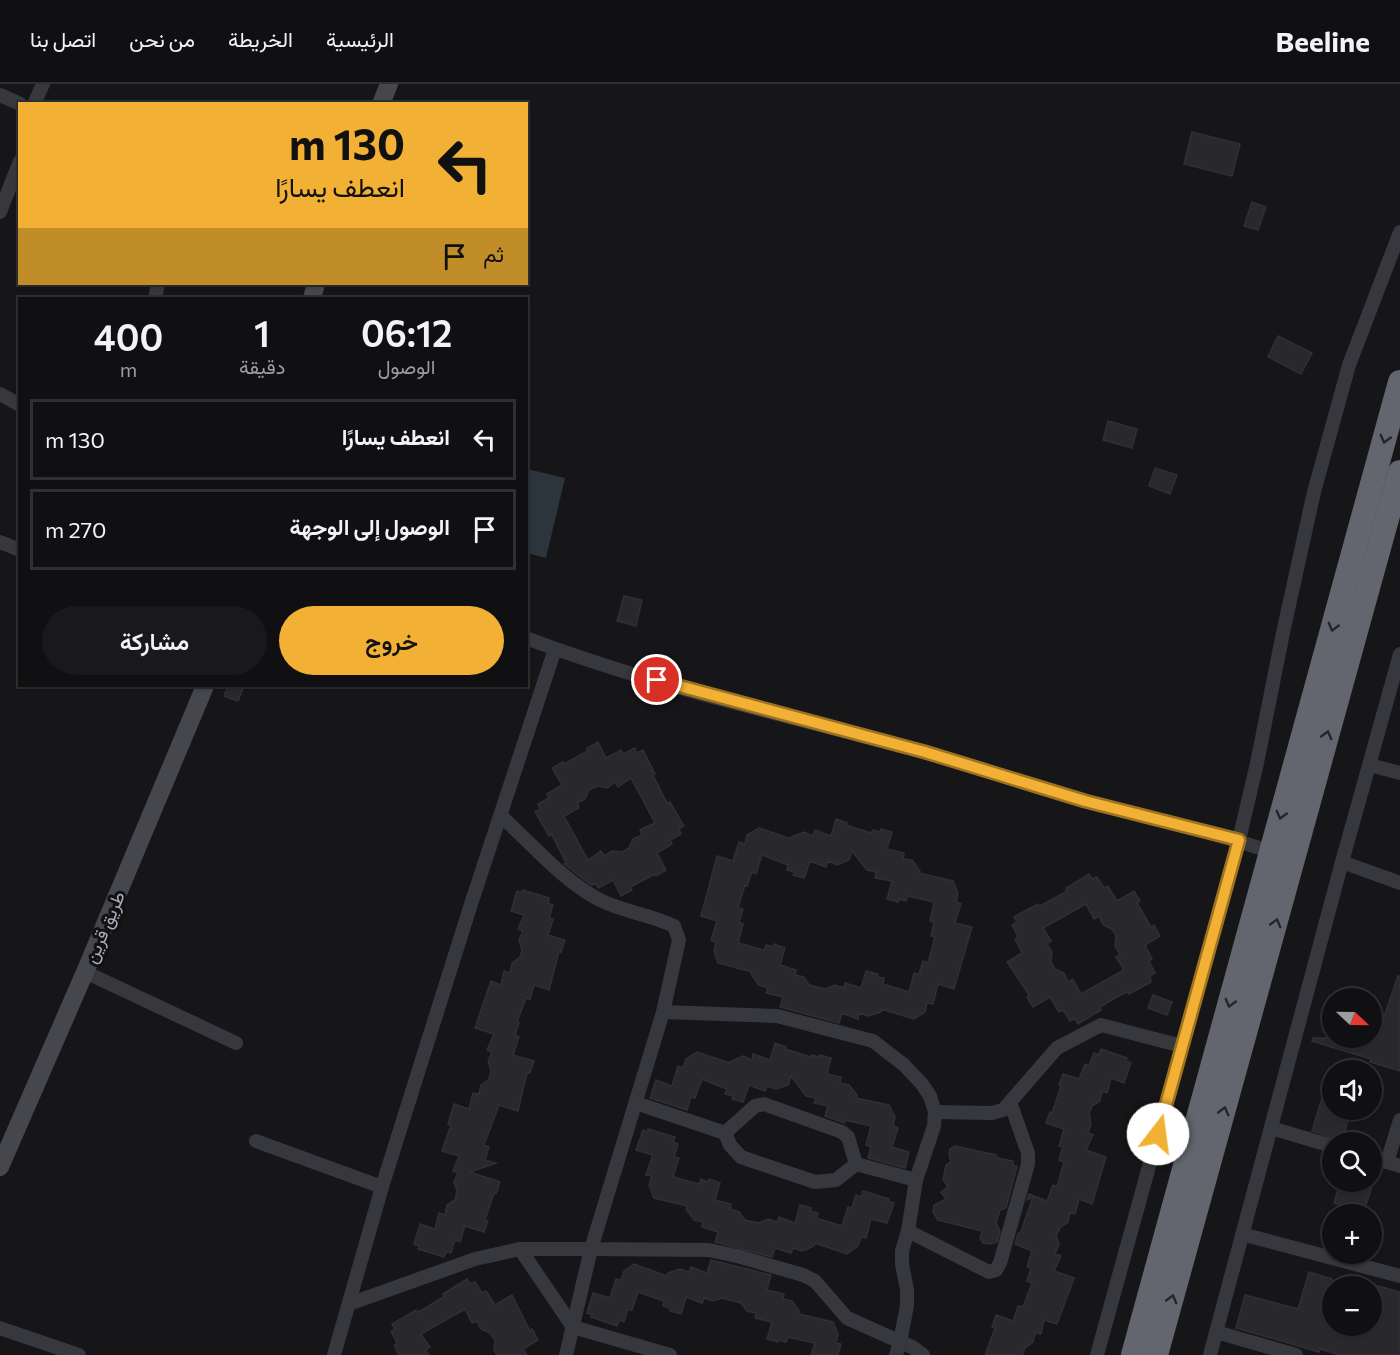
<!DOCTYPE html>
<html lang="ar">
<meta charset="utf-8">
<style>
:root{--surface:#101012;--page:#19191b;--text:#f1f3f6;--muted:#9c9d9f;--line:#303032;--accent:#f2b134}
body{margin:0;font-family:Commissioner,Vazirmatn,sans-serif;background:var(--page);color:var(--text);direction:rtl;height:100vh;display:flex;flex-direction:column;font-size:22px;white-space:nowrap}
*{box-sizing:border-box;margin:0}
p{font-size:20px;color:var(--muted)}
.icon{flex:none;width:33px;height:33px;fill:none;stroke:currentColor;stroke-width:2;stroke-linecap:round;stroke-linejoin:round}
.map{position:relative;flex:1;overflow:hidden;direction:ltr}
.side{position:absolute;left:18px;top:213px;width:510px;height:390px;display:flex;flex-direction:column;background:var(--surface);border-radius:0px;box-shadow:0 2px 4px #0004,0 0 0 2px var(--line);direction:rtl}
.side>*{flex:none}
.hud{position:absolute;left:18px;top:18px;width:510px;height:183px;border-radius:0px;box-shadow:0 2px 4px #0004,0 0 0 2px var(--line);direction:rtl;background:#f2b134;color:#111;overflow:hidden}
.needle{width:39px;rotate:112deg}
.controls{position:absolute;left:1322px;top:904px;display:grid;gap:12px}
.controls a{display:grid;place-items:center;width:60px;height:60px;border-radius:50%;background:var(--surface);box-shadow:0 2px 4px #0004,0 0 0 2px var(--line);font-size:30px}
.pin{position:absolute;display:grid;place-items:center;width:51px;height:51px;color:#fff;margin:-26px;border:3px solid #fff;border-radius:50%;box-shadow:0 2px 6px #0007}
.me{position:absolute;width:66px;margin:-33px;rotate:15deg;stroke-linejoin:round;filter:drop-shadow(0 0 4px #0008)}
.turn{display:flex;align-items:center;gap:21px;height:126px;padding:0 24px;font-size:27px}
.turn .icon{width:78px;height:78px;stroke-width:2.5}
.turn b{display:block;font-size:42px;line-height:51px}
.then{display:flex;align-items:center;height:57px;padding:0 24px;background:#0003;gap:12px;font-size:22px}
.eta{display:flex;justify-content:space-evenly;align-items:center;height:102px;text-align:center}
.eta b{font-size:36px;font-weight:600;line-height:42px}
.button{display:flex;gap:12px;margin-top:auto;padding:12px 24px}
.button a{flex:1;height:69px;border-radius:36px;background:var(--accent);color:#111;font-size:24px;font-weight:600;line-height:69px;text-align:center}
.button a+a{background:var(--page);color:var(--text)}
ul{padding:0;list-style:none}
li{display:flex;align-items:center;gap:18px;height:81px;margin:0 12px 9px;padding:0 12px;border:3px solid var(--line);border-radius:0px}
li div{flex:1}
li b{display:block;font-size:22px}
li em{font-style:normal}
header{display:flex;align-items:center;gap:36px;box-sizing:border-box;height:84px;padding:0 30px;background:var(--surface);border-bottom:2px solid var(--line)}
header strong{font-size:28px}
nav{display:flex;gap:33px;margin-inline-start:auto;font-size:21px}
.map>svg:first-child{display:block}
</style>
<header>
<strong>Beeline</strong>
<nav><a>الرئيسية</a><a>الخريطة</a><a>من نحن</a><a>اتصل بنا</a></nav>
</header>
<div class="map">
<svg width="1400" height="1271" viewBox="0 0 1400 1271">
<rect width="100%" height="100%" fill="#161618"/>
<!-- water -->
<polygon fill="#2c353c" points="527,385 565,394 546,474 527,469"/>
<!-- building -->
<g fill="#29292c" stroke="#303034" stroke-width="1.5" fill-rule="evenodd">
<polygon points="1192,48 1240,60 1232,92 1184,80"/>
<polygon points="1252,118 1266,123 1258,146 1244,142"/>
<polygon points="1278,252 1312,269 1301,290 1268,273"/>
<polygon points="1108,337 1137,345 1132,364 1103,356"/>
<polygon points="1155,384 1177,391 1170,410 1149,402"/>
<polygon points="624,512 642,516 636,542 617,537"/>
<polygon points="228,602 244,602 238,617 224,612"/>
<path d="M 598,658 L 606,674 L 621,666 L 623,670 L 635,664 L 637,669 L 643,666 L 655,690 L 653,691 L 665,715 L 668,720 L 670,718 L 684,742 L 679,745 L 681,750 L 670,756 L 672,760 L 657,769 L 666,786 L 656,792 L 655,790 L 630,803 L 632,806 L 621,812 L 613,796 L 598,804 L 596,800 L 591,801 L 564,780 L 566,779 L 554,755 L 551,750 L 549,752 L 535,728 L 540,725 L 538,720 L 549,714 L 547,710 L 562,701 L 552,684 L 563,678 L 564,680 L 588,667 L 587,664 ZM 631,694 L 655,739 L 640,746 L 642,751 L 633,755 L 629,764 L 622,768 L 612,767 L 604,772 L 601,767 L 588,776 L 564,732 L 579,724 L 577,719 L 585,715 L 589,706 L 598,702 L 607,704 L 615,698 L 618,703 Z"/>
<path d="M 836,735 L 847,739 L 846,741 L 871,749 L 873,746 L 880,748 L 881,745 L 892,748 L 887,765 L 904,769 L 903,775 L 912,776 L 920,787 L 919,789 L 953,797 L 958,809 L 956,818 L 961,820 L 955,839 L 972,843 L 954,905 L 938,900 L 933,920 L 927,919 L 925,928 L 914,935 L 881,925 L 881,928 L 868,932 L 859,929 L 858,935 L 842,929 L 839,939 L 780,923 L 783,913 L 766,909 L 768,904 L 759,901 L 751,890 L 752,888 L 718,879 L 714,867 L 716,858 L 711,856 L 717,837 L 701,832 L 717,772 L 733,777 L 739,758 L 745,760 L 747,751 L 759,744 L 791,755 L 791,753 L 804,748 L 813,752 L 815,746 L 831,752 ZM 852,767 L 867,786 L 876,788 L 875,794 L 892,797 L 887,815 L 898,818 L 899,815 L 906,817 L 908,812 L 934,818 L 930,837 L 934,838 L 931,852 L 935,853 L 928,879 L 923,877 L 919,890 L 914,889 L 909,908 L 883,900 L 884,894 L 877,893 L 878,890 L 866,887 L 861,904 L 845,899 L 844,904 L 835,901 L 825,905 L 809,901 L 804,893 L 795,891 L 796,886 L 780,881 L 785,864 L 774,860 L 773,863 L 766,861 L 764,866 L 738,859 L 743,840 L 739,838 L 743,825 L 738,824 L 745,801 L 747,802 L 752,788 L 756,790 L 762,771 L 788,781 L 787,786 L 794,788 L 793,791 L 804,794 L 810,777 L 826,783 L 828,777 L 837,781 L 849,776 Z"/>
<path d="M 1089,790 L 1092,795 L 1097,793 L 1104,804 L 1108,802 L 1117,817 L 1134,807 L 1140,817 L 1137,819 L 1151,843 L 1154,841 L 1160,852 L 1145,861 L 1152,875 L 1149,877 L 1155,889 L 1150,892 L 1151,898 L 1129,910 L 1128,908 L 1122,910 L 1100,923 L 1101,926 L 1078,940 L 1075,935 L 1070,937 L 1063,926 L 1059,928 L 1050,913 L 1033,923 L 1027,913 L 1029,911 L 1007,878 L 1022,869 L 1015,855 L 1018,853 L 1012,841 L 1017,838 L 1014,833 L 1038,820 L 1039,822 L 1044,820 L 1067,807 L 1066,804 ZM 1086,820 L 1094,835 L 1099,832 L 1103,841 L 1112,845 L 1116,852 L 1115,862 L 1120,870 L 1116,873 L 1124,886 L 1081,910 L 1073,895 L 1068,898 L 1064,889 L 1055,885 L 1051,878 L 1052,868 L 1047,860 L 1051,857 L 1043,844 Z"/>
<polygon points="523,806 549,814 548,819 553,821 549,834 553,835 548,851 565,856 561,868 559,867 549,906 534,901 530,915 526,914 517,938 519,939 515,951 519,953 513,971 534,977 530,989 527,989 518,1027 499,1021 484,1061 489,1063 485,1076 496,1079 470,1088 500,1098 496,1110 494,1109 485,1136 488,1137 484,1148 465,1142 460,1158 455,1156 451,1169 446,1168 444,1173 418,1165 419,1162 414,1160 420,1140 435,1145 439,1129 445,1131 447,1121 455,1116 457,1107 454,1098 458,1089 453,1087 459,1072 442,1067 451,1041 448,1040 454,1020 469,1025 473,1009 479,1010 481,1001 489,995 491,987 488,977 492,968 487,966 494,950 475,944 491,897 501,901 504,887 510,889 512,879 520,873 522,866 519,856 523,847 518,845 524,831 511,827 517,807 523,808"/>
<polygon points="1398,892 1400,892 1400,987 1370,978 1371,975 1312,957 1313,954 1371,954 1371,942 1380,945"/>
<polygon points="1153,911 1172,918 1167,931 1148,924"/>
<polygon points="775,959 786,963 785,965 811,973 812,971 819,973 820,971 831,974 827,990 841,993 840,999 849,1001 857,1011 856,1014 889,1021 895,1033 893,1042 898,1044 892,1063 909,1068 905,1084 868,1074 871,1063 866,1061 871,1042 845,1036 844,1039 825,1032 828,1022 814,1019 816,1014 806,1012 791,992 788,1001 776,1005 767,1002 765,1007 749,1001 743,1018 732,1015 733,1012 725,1010 727,1005 702,995 695,1014 691,1013 687,1026 650,1014 656,996 672,1002 678,982 683,984 686,975 697,968 730,979 731,977 743,972 752,976 753,970 770,976"/>
<polygon points="1101,965 1127,974 1126,977 1131,979 1124,999 1111,994 1107,1009 1102,1007 1100,1017 1092,1022 1089,1030 1091,1040 1088,1049 1093,1051 1086,1066 1106,1073 1092,1120 1079,1115 1075,1130 1070,1129 1068,1138 1060,1144 1056,1152 1059,1161 1055,1170 1061,1172 1054,1187 1074,1194 1057,1240 1044,1236 1041,1250 1035,1249 1033,1258 1025,1264 1022,1271 985,1271 995,1244 992,1243 996,1231 1013,1237 1018,1222 1023,1223 1032,1199 1027,1197 1031,1184 1027,1183 1032,1167 1015,1160 1018,1149 1020,1150 1033,1113 1027,1116 1029,1110 1047,1117 1053,1101 1057,1103 1064,1078 1059,1076 1063,1063 1059,1062 1064,1045 1046,1039 1050,1028 1052,1029 1061,1002 1059,1001 1063,990 1079,995 1085,980 1089,982 1094,969 1099,971"/>
<polygon points="1329,991 1332,991 1332,1026 1351,1026 1342,1057 1312,1047"/>
<polygon points="648,1045 675,1053 673,1058 678,1060 674,1073 679,1074 673,1093 699,1100 701,1095 708,1098 709,1095 720,1099 715,1116 731,1120 730,1125 739,1128 745,1136 759,1139 768,1135 777,1138 779,1133 795,1139 800,1121 811,1124 810,1127 818,1129 816,1134 842,1142 848,1123 852,1124 856,1111 861,1113 863,1107 889,1115 888,1117 894,1119 887,1139 871,1135 866,1154 861,1153 858,1162 847,1170 815,1159 814,1162 802,1167 793,1164 791,1169 775,1164 772,1173 715,1158 718,1148 702,1143 703,1138 694,1136 686,1125 687,1122 654,1114 649,1101 652,1092 646,1091 653,1071 636,1066 643,1046 648,1048"/>
<polygon points="955,1062 996,1071 997,1074 1013,1077 1013,1081 1017,1083 1006,1124 1000,1126 996,1139 1000,1147 997,1158 991,1160 983,1159 980,1154 982,1147 938,1136 933,1128 934,1121 946,1115 941,1108 948,1103 943,1095 946,1081 951,1078 949,1071 950,1065"/>
<polygon points="1340,1098 1373,1098 1364,1128 1334,1119"/>
<polygon points="711,1176 771,1191 767,1206 784,1210 783,1215 792,1217 800,1228 799,1230 833,1238 838,1250 836,1259 841,1260 838,1271 811,1271 815,1259 788,1253 786,1258 779,1256 778,1258 767,1255 772,1238 755,1234 756,1229 747,1227 741,1219 722,1214 713,1217 704,1214 702,1219 686,1213 681,1230 670,1227 670,1224 663,1222 664,1217 638,1208 632,1226 628,1225 624,1238 619,1236 617,1242 591,1233 592,1231 587,1229 593,1209 610,1214 616,1195 621,1196 624,1187 634,1180 667,1192 668,1189 680,1185 689,1188 691,1183 707,1189"/>
<polygon points="1309,1188 1332,1195 1332,1225 1328,1242 1357,1242 1371,1246 1371,1200 1400,1208 1400,1271 1340,1271 1320,1265 1319,1268 1236,1244 1245,1211 1298,1225"/>
<polygon points="467,1195 470,1200 475,1198 482,1209 486,1207 495,1221 512,1211 530,1247 532,1245 538,1256 523,1265 527,1271 497,1271 494,1266 495,1256 490,1249 481,1245 477,1237 472,1239 465,1225 421,1250 430,1263 425,1266 429,1271 399,1271 394,1262 397,1259 391,1247 395,1245 392,1240 416,1226 417,1228 422,1226 445,1212 443,1210"/>
</g>
<g fill="none" stroke-linecap="round" stroke-linejoin="round">
<!-- street -->
<g stroke="#37383d" stroke-width="14">
<polyline points="0,11 20,20"/>
<polyline points="34,20 43,0"/>
<polyline points="0,128 20,77"/>
<polyline points="155,214 158,200"/>
<polyline points="0,310 20,321"/>
<polyline points="0,458 20,466"/>
<path d="M 526,554 C 655,603 791,632 923,668 C 978,682 1032,703 1088,718 C 1149,734 1211,747 1271,768"/>
<polyline points="1370,681 1400,689"/>
<path d="M 501,732 C 531,759 564,798 600,816 C 623,828 650,830 674,842 L 679,856 L 663,928 L 591,1165 L 709,1166 L 737,1172 L 803,1191 L 815,1197 L 847,1234 L 912,1263 L 923,1271"/>
<polyline points="1342,778 1400,799"/>
<polyline points="85,888 236,959"/>
<polyline points="663,928 777,932 873,957 904,981 922,1000 930,1012 935,1028 934,1042 916,1096 908,1147 902,1167 902,1180 907,1206 907,1222 900,1258 896,1271"/>
<polyline points="636,1019 725,1049 730,1061 741,1073 815,1098 836,1096 856,1080 916,1096"/>
<polyline points="935,1028 992,1029 1003,1026 1057,964 1101,941 1182,962"/>
<polyline points="1271,1044 1332,1062"/>
<polyline points="725,1049 755,1022 764,1020 842,1048 848,1053 856,1080"/>
<polyline points="256,1057 382,1103"/>
<polyline points="1371,1073 1400,1082"/>
<polyline points="1387,1078 1400,1036"/>
<polyline points="908,1147 989,1188 996,1186 1000,1179 1028,1080 1028,1069 1010,1018"/>
<polyline points="1242,1150 1400,1192"/>
<polyline points="520,1165 573,1243 670,1271"/>
<polyline points="349,1220 475,1175 520,1165 591,1165 566,1271"/>
<polyline points="0,1244 79,1271"/>
<polyline points="1216,1248 1296,1271"/>
<polyline points="334,1271 382,1103 471,820 555,565"/>
<polyline points="1097,1271 1239,756 1257,679 1284,544 1314,408 1349,281 1400,148"/>
<polyline points="1210,1271 1342,778 1400,570"/>
</g>
<!-- secondary -->
<g stroke="#45474d" stroke-width="18">
<polyline points="381,20 389,0"/>
<polyline points="312,214 316,200"/>
<polyline points="0,1083 85,888 205,602"/>
</g>
<!-- highway -->
<g stroke="#63666e" stroke-width="24">
<polyline points="1133,1271 1400,298"/>
<polyline points="1156,1271 1400,388"/>
</g>
</g>
<!-- one-way arrows -->
<defs><path id="oneway-chevron" d="M-2-3.5L2.5 0L-2 3.5" fill="none" stroke-width="1.6" stroke-linecap="round" stroke-linejoin="round" transform="scale(1.5)"/></defs>
<g stroke="#26262a">
<use href="#oneway-chevron" transform="translate(1385 355) rotate(105)"/>
<use href="#oneway-chevron" transform="translate(1333 543) rotate(105)"/>
<use href="#oneway-chevron" transform="translate(1327 651) rotate(-75)"/>
<use href="#oneway-chevron" transform="translate(1281 731) rotate(105)"/>
<use href="#oneway-chevron" transform="translate(1276 839) rotate(-75)"/>
<use href="#oneway-chevron" transform="translate(1230 919) rotate(105)"/>
<use href="#oneway-chevron" transform="translate(1224 1027) rotate(-75)"/>
<use href="#oneway-chevron" transform="translate(1172 1215) rotate(-75)"/>
</g>
<g fill="none" stroke-linecap="round" stroke-linejoin="round">
<defs>
<polyline id="route" points="657,596 925,668 1085,717 1239,756 1158,1050"/>
</defs>
<!-- route casing -->
<use href="#route" stroke="#9d7322" stroke-width="15"/>
<!-- route -->
<use href="#route" stroke="#f2b134" stroke-width="10"/>
</g>
<g text-anchor="middle" dominant-baseline="central" stroke-width="6" stroke-linejoin="round" paint-order="stroke">
<!-- street labels -->
<g font-size="18" fill="#a8adb8" stroke="#111113">
<text transform="translate(104 843) rotate(-67)">طريق قرين</text>
</g>
</g>
</svg>
<div class="controls">
<a><svg class="needle" viewBox="-14 -14 28 28"><path d="M0-13l5 13h-10z" fill="#e53935"/><path d="M0 13l5-13h-10z" fill="#9c9d9f"/></svg></a>
<a><svg class="icon" aria-label="sound" viewBox="0 0 24 24"><path d="M4 9h4l5-4v14l-5-4H4zM17 9q2 3 0 6"/></svg></a>
<a><svg class="icon" aria-label="search" viewBox="0 0 24 24"><circle cx="10" cy="10" r="6"/><path d="M15 15l6 6"/></svg></a>
<a>+</a>
<a>−</a>
</div>
<div class="pin" style="left:657px;top:596px;background:#d93025"><svg class="icon" aria-label="arrive" viewBox="0 0 24 24"><path d="M6 21V4h12l-3 4 3 4H6"/></svg></div>
<svg class="me" style="left:1158px;top:1050px" viewBox="-20 -20 40 40"><circle r="19" fill="#fff"/><path d="M0-13L10 11 0 6-10 11z" fill="#f2b134"/></svg>
<div class="hud">
<div class="turn"><svg class="icon" aria-label="left" viewBox="0 0 24 24"><path d="M17 20v-9H6M10 6l-5 5 5 5"/></svg><div><b>130 m</b>انعطف يسارًا</div></div>
<div class="then">ثم<svg class="icon" aria-label="arrive" viewBox="0 0 24 24"><path d="M6 21V4h12l-3 4 3 4H6"/></svg></div>
</div>
<section class="side">
<div class="eta">
<div><b>06:12</b><p>الوصول</p></div>
<div><b>1</b><p>دقيقة</p></div>
<div><b>400</b><p>m</p></div>
</div>
<ul>
<li><svg class="icon" aria-label="left" viewBox="0 0 24 24"><path d="M17 20v-9H6M10 6l-5 5 5 5"/></svg><div><b>انعطف يسارًا</b></div><em>130 m</em></li>
<li><svg class="icon" aria-label="arrive" viewBox="0 0 24 24"><path d="M6 21V4h12l-3 4 3 4H6"/></svg><div><b>الوصول إلى الوجهة</b></div><em>270 m</em></li>
</ul>
<div class="button"><a>خروج</a><a>مشاركة</a></div>
</section>
</div>
